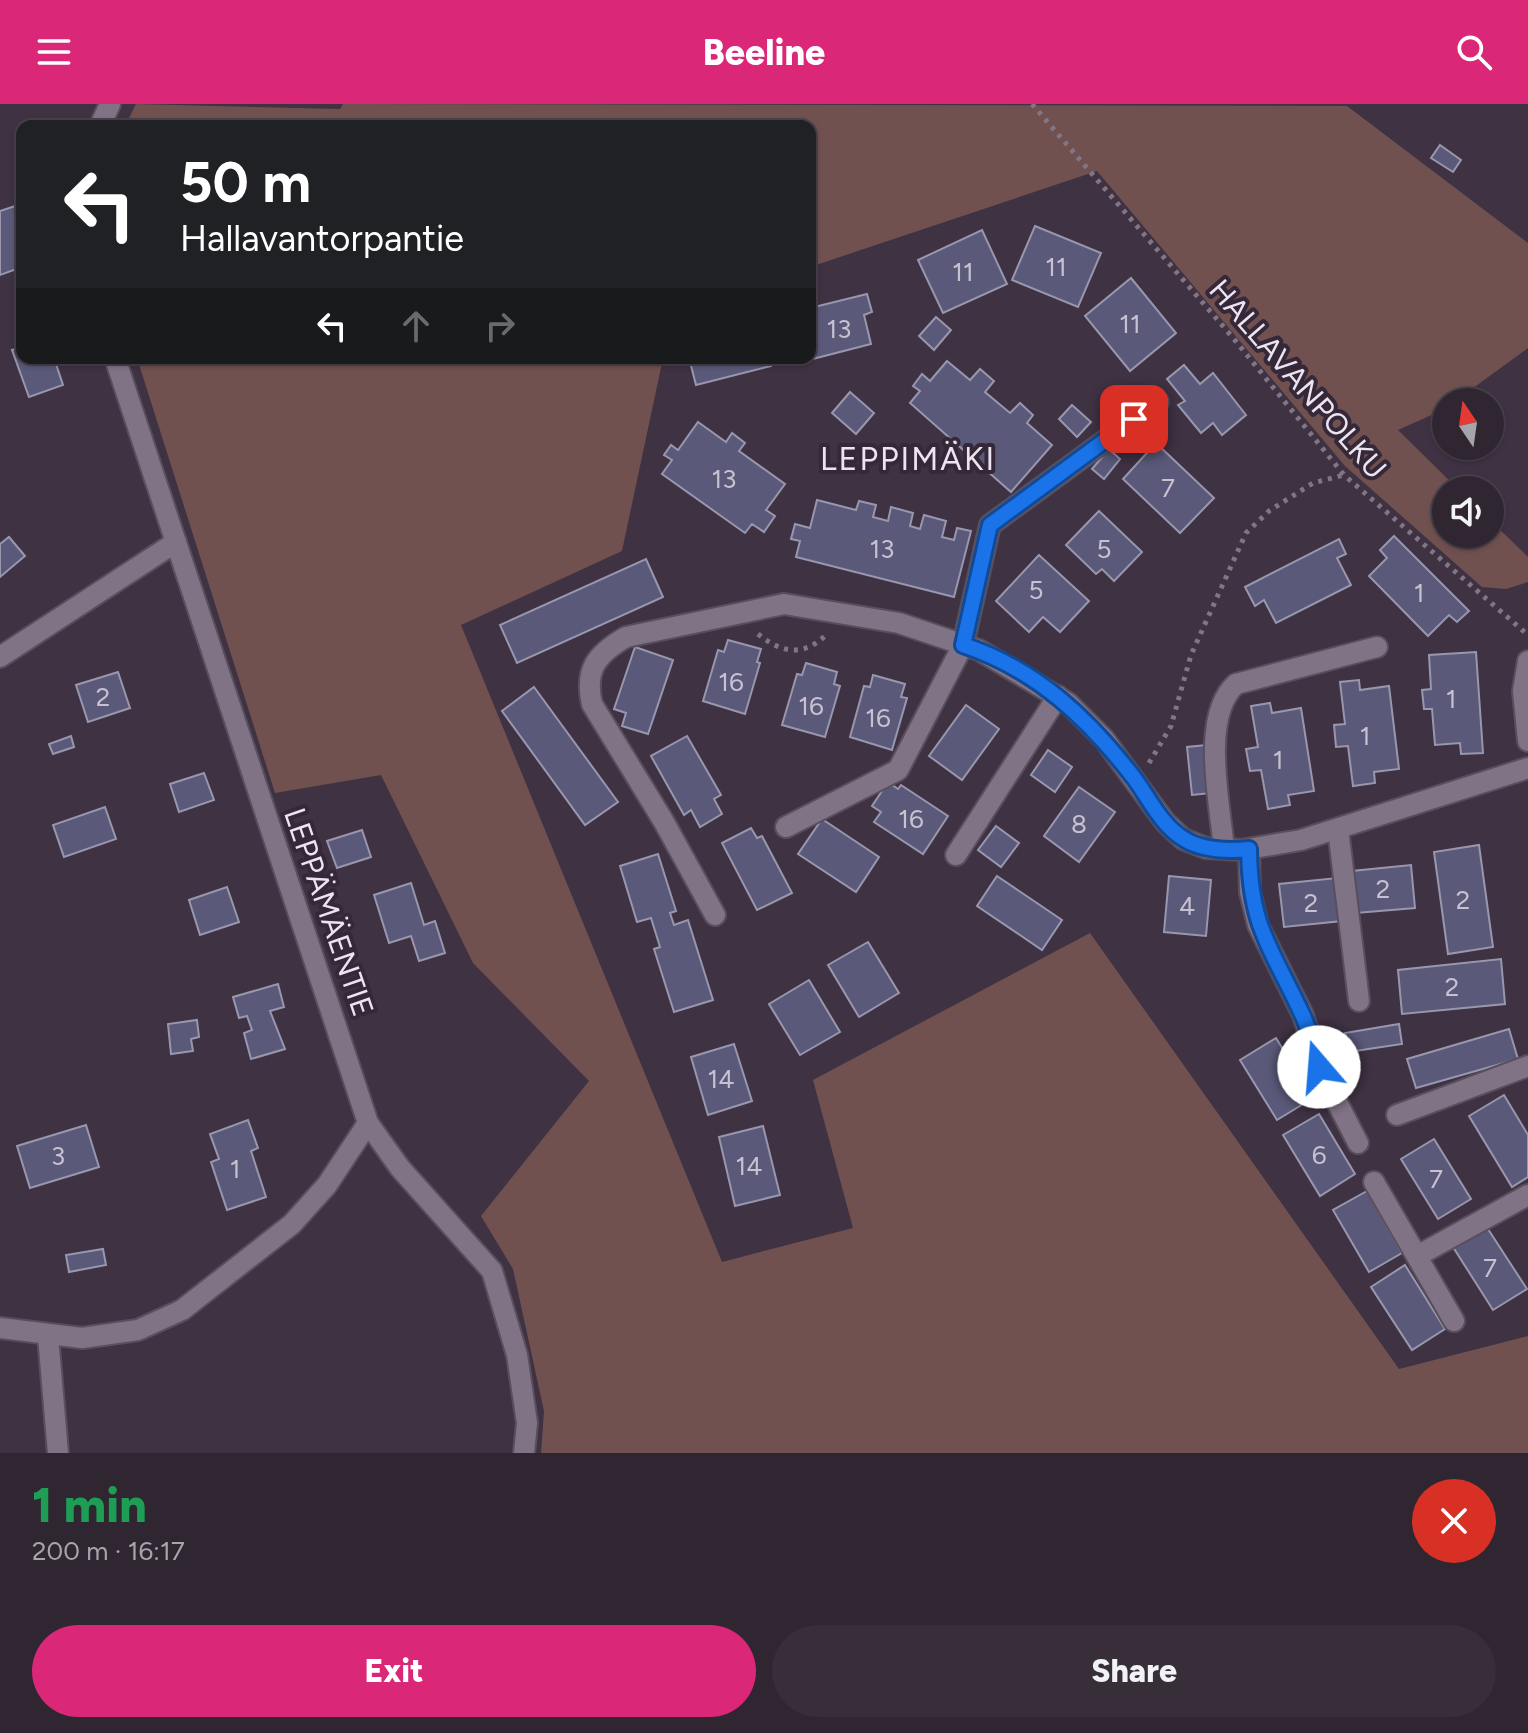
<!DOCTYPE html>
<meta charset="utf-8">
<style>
:root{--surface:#2f2632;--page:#372e3a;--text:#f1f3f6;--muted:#a7a5ac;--line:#4a434d;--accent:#db2777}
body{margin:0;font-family:Figtree,sans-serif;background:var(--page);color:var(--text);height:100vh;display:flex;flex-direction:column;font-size:30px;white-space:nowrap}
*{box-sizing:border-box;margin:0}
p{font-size:26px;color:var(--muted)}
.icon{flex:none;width:44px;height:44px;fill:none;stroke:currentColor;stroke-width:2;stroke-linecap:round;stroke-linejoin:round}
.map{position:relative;height:1349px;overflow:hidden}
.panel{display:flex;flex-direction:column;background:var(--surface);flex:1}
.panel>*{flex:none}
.hud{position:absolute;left:16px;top:16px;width:800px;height:244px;border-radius:16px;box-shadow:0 2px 6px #0004,0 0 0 2px var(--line);background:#202124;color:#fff;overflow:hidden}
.needle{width:52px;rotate:347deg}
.controls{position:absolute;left:1432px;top:284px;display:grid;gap:16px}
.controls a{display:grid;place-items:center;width:72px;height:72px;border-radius:50%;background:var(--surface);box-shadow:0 2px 6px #0004,0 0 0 2px var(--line);font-size:40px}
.pin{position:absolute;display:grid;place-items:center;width:68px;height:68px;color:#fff;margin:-34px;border-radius:16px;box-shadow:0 4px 12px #0006}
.me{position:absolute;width:88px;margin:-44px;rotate:342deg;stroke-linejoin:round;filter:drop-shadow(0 0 6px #0008)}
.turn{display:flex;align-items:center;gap:28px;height:168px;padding:0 32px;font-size:36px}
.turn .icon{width:104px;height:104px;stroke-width:2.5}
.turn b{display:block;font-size:56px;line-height:68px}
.lanes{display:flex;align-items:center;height:76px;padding:0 32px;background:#0003;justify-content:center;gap:40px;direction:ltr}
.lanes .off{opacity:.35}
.round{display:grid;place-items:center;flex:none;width:84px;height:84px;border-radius:42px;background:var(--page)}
.summary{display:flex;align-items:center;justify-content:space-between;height:136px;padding:0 32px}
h1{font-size:48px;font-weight:800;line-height:60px;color:#1e9e55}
.primary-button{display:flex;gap:16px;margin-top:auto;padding:16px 32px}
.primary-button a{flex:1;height:92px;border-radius:48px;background:var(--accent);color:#fff;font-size:32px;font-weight:800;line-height:92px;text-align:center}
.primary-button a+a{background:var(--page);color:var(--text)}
header{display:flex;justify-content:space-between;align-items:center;height:104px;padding:0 32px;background:var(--accent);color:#fff;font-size:36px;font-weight:800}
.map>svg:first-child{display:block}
</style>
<header><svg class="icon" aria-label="menu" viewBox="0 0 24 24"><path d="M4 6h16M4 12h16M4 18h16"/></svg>Beeline<svg class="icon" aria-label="search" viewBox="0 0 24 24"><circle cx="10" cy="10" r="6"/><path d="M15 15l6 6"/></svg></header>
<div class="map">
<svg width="1528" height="1349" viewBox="0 0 1528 1349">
<rect width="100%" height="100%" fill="#3f3243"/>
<!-- green -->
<g fill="#705150">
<polygon points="136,0 340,5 343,0 1347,2 1528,139 1528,244 1454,298 1446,298 1445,305 1398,326 1459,386 1446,386 1446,430 1490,430 1490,416 1528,453 1528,478 1506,485 1482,483 1345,362 1097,67 810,163 810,22 125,22"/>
<polygon points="137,254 663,254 622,447 461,521 722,1158 853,1124 813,976 1090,829 1399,1265 1528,1232 1528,1349 541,1349 544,1307 513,1165 481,1112 589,977 473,859 381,671 275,689"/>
</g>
<!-- building -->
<g fill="#5a5979" stroke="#9897ae" stroke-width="2">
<polygon points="1440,41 1461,56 1453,68 1431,54"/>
<polygon points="15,102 22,123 22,163 0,171 0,107"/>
<polygon points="1035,122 1101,149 1078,203 1012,176"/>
<polygon points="982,126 1007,180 943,209 918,156"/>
<polygon points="1131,174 1176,229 1130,267 1085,212"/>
<polygon points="867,190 872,208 864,211 871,240 797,259 795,254 810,254 810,204"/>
<polygon points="936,213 951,226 934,246 919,232"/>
<polygon points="22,243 22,254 54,254 63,281 29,293 12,246"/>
<polygon points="689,254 769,254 771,262 696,281"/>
<polygon points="947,257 970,276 980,265 994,277 985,288 1010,309 1020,299 1033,311 1027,319 1052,341 1011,388 910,299 920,287 913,282 922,270 930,277"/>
<polygon points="1184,261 1200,280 1213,269 1246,311 1222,331 1213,319 1201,329 1178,301 1185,297 1167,275"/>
<polygon points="850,288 874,309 856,330 832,309"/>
<polygon points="1072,301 1091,318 1077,333 1059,315"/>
<polygon points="698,318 726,338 732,329 745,339 739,347 785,380 766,406 775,412 764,428 752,420 745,429 662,370 672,356 664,351 671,341 678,346"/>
<polygon points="1156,339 1214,394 1180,429 1123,375"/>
<polygon points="1109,345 1120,355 1104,375 1092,365"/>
<polygon points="817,396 856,406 859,397 876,401 873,413 888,417 891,403 913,409 910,422 920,425 924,411 946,417 942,433 954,436 957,424 971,427 954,493 796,453 800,437 791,435 795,420 810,424"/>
<polygon points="1099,407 1142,448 1114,477 1102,465 1096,470 1066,441"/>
<polygon points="1394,432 1469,507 1457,518 1449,511 1428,532 1369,472 1387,454 1380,446"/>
<polygon points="9,433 25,452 0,473 0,440"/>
<polygon points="1339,435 1346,450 1337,454 1351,481 1276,519 1264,496 1255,502 1245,483"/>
<polygon points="1039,451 1089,497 1060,528 1043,513 1029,528 996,497"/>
<polygon points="646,455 663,493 517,559 500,521"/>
<polygon points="728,536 761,545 757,558 760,559 745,610 703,597 718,546 724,548"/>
<polygon points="635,543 673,556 648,630 622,622 626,609 614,605"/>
<polygon points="1476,548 1483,649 1461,650 1460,639 1435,641 1432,605 1424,605 1422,586 1431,585 1429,551"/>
<polygon points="806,559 837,568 834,580 840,582 825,633 782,621 797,570 802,571"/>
<polygon points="118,568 130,604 88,618 76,581"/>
<polygon points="873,571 905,580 901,593 907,594 892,646 850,633 864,582 870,583"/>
<polygon points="1359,576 1360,586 1389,582 1399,665 1374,668 1375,679 1353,682 1348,642 1336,643 1334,621 1345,620 1340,578"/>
<polygon points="534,583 618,698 585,721 502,607"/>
<polygon points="1270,599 1272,609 1301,604 1314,687 1288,691 1290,701 1268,705 1261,666 1250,667 1246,645 1258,643 1251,602"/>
<polygon points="966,601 999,625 962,676 929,652"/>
<polygon points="71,632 74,643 53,650 49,640"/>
<polygon points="687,632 721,691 714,695 722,710 700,723 691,706 684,711 651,652"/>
<polygon points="1206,641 1211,689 1192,691 1187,643"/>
<polygon points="1048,646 1072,663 1055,688 1031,671"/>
<polygon points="204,669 214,696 179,708 170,680"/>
<polygon points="888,678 898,685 901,681 948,712 923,750 874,718 881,708 872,702"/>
<polygon points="1079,683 1115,708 1079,758 1044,732"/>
<polygon points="105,703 116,735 64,753 53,721"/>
<polygon points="822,715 879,753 856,788 798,750"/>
<polygon points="996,722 1019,739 1001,763 978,746"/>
<polygon points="751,724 757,734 762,732 792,789 757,806 722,739"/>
<polygon points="362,726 371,753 337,764 327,737"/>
<polygon points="1479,741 1493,843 1448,850 1434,748"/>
<polygon points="658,750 676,807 670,809 674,821 688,816 713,896 674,908 654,845 660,843 651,814 637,818 620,762"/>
<polygon points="1411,761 1415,804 1356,809 1352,767"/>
<polygon points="997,772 1062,816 1042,846 977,802"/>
<polygon points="1169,772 1211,776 1206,832 1164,828"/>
<polygon points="1337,774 1342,817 1284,823 1279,780"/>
<polygon points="411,779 424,821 435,817 445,849 419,857 411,832 389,839 374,791"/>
<polygon points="227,783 239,818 200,831 189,796"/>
<polygon points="868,838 899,889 859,913 828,861"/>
<polygon points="1501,855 1505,900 1402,910 1398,866"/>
<polygon points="809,876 840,928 800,951 769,900"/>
<polygon points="278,880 284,903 270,907 285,945 251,955 244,929 252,926 247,912 239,914 233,893"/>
<polygon points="197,916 199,933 191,935 193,947 171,950 168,920"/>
<polygon points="1399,920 1402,940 1348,948 1345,929"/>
<polygon points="1509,925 1518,955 1416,984 1407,955"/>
<polygon points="1276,934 1313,994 1277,1016 1240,956"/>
<polygon points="734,940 752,997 708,1011 691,953"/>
<polygon points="1504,991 1528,1031 1528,1073 1512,1083 1469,1012"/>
<polygon points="1319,1010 1355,1070 1320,1092 1283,1031"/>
<polygon points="248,1016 258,1044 251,1047 266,1093 227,1106 211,1058 219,1055 210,1030"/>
<polygon points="86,1021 99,1063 30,1084 17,1042"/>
<polygon points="763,1022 780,1091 735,1102 719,1033"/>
<polygon points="1434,1035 1471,1095 1438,1115 1401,1055"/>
<polygon points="1367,1087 1402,1149 1369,1168 1333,1106"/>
<polygon points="1486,1122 1527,1185 1493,1206 1453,1143"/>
<polygon points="103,1145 106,1161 69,1168 66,1151"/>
<polygon points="1405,1161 1445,1225 1412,1246 1371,1183"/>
</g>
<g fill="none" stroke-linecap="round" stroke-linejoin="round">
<defs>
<g id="minor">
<polyline points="100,22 110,0"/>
<polyline points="115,254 368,1019 400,1064 492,1167 517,1251 527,1319 524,1349"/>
<polyline points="0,553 176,438"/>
<polyline points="1528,557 1523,587 1528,637"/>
<polyline points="786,723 898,666 963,541 990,421 1158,298"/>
<polyline points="1338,725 1359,897"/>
<path d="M 1224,745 C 1220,700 1200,612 1236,580 L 1377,543"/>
<polyline points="1249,745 1250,788 1258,821 1303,911 1319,963 1358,1039"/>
<polyline points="956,751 1058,592"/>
<path d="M 715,811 L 664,718 L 592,600 C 584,565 597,550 626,533 L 784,500 L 899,519 L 979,546 L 1068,599 L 1104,635 L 1165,718 L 1183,735 L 1206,744 L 1242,746 L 1301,736 L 1528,664"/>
<polyline points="1397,1011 1528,962"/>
<polyline points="1374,1078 1454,1217"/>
<polyline points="1417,1152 1528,1091"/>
<polyline points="0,1224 82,1234 138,1226 182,1206 292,1120 327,1081 368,1019"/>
<polyline points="48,1232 58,1349"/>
</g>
</defs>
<!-- minor casing -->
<use href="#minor" stroke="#594f5c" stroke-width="24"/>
<!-- path -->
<g stroke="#827685" stroke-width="5" stroke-dasharray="4 6" stroke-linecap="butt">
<polyline points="1032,0 1234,235 1344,371 1528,531"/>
<path d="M 758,530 C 781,549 803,553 826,531"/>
<polyline points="1149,659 1171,622 1191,551 1246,429 1269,407 1313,379 1344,371"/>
</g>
<!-- minor -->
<use href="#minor" stroke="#817386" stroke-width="20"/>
</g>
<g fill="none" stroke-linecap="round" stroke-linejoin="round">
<defs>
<path id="route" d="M 1134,315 L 990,421 L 963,541 C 1036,565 1088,614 1134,674 C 1149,694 1161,721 1184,735 C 1202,746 1228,747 1249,745 C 1250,824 1271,843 1302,910 C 1310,926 1314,946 1319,963"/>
</defs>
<!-- route casing -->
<use href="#route" stroke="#114b97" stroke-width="20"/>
<!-- route -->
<use href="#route" stroke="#1a73e8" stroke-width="14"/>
</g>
<g text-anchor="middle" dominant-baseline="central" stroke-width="8" stroke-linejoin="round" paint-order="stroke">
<!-- number labels -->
<g font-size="26" fill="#c8c1d2">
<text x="1056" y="163">11</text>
<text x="963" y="168">11</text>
<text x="1130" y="220">11</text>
<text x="839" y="225">13</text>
<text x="724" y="375">13</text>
<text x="1168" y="384">7</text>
<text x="882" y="445">13</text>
<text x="1104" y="445">5</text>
<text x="1036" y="486">5</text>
<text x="1419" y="489">1</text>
<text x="731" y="578">16</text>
<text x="103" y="593">2</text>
<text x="1451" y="595">1</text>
<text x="811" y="602">16</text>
<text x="878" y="614">16</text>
<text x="1365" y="632">1</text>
<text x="1278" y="656">1</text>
<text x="911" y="715">16</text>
<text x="1079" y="720">8</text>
<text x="1383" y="785">2</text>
<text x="1463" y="796">2</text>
<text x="1311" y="799">2</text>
<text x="1187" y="802">4</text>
<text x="1452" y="883">2</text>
<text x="721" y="975">14</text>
<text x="1319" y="1051">6</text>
<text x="58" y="1052">3</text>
<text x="749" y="1062">14</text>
<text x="235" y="1065">1</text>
<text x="1436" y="1075">7</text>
<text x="1490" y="1164">7</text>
</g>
<!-- street labels -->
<g font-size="30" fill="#ece4ef" stroke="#352839">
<text transform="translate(1298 275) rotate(49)">HALLAVANPOLKU</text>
<text transform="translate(329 808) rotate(71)">LEPPÄMÄENTIE</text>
</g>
<!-- neighbourhood labels -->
<g font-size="32" letter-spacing="2" fill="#ece4ef" stroke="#352839">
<text x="908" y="355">LEPPIMÄKI</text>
</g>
</g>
</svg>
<div class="controls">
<a><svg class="needle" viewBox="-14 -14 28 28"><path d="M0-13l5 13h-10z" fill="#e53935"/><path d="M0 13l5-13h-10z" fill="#a7a5ac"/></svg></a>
<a><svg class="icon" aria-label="sound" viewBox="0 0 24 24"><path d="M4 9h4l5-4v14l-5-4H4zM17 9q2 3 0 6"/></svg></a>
</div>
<div class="pin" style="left:1134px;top:315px;background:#d93025"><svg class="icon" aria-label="arrive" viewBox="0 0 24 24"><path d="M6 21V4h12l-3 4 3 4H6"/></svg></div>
<svg class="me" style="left:1319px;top:963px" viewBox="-20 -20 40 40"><circle r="19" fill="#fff"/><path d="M0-13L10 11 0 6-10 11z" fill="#1a73e8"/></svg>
<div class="hud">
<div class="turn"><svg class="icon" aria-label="left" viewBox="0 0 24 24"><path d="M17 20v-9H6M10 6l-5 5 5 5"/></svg><div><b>50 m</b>Hallavantorpantie</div></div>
<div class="lanes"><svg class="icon" aria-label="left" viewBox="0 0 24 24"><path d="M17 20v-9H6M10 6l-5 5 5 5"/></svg><svg class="icon off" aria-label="ahead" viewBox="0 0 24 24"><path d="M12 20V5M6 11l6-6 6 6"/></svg><svg class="icon off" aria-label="right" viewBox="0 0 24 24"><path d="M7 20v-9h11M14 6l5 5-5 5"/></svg></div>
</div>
</div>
<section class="panel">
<div class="summary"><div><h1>1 min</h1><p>200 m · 16:17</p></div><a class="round" style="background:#d93025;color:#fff"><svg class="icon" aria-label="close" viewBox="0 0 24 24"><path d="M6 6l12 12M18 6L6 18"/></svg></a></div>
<div class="primary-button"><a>Exit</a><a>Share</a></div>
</section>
